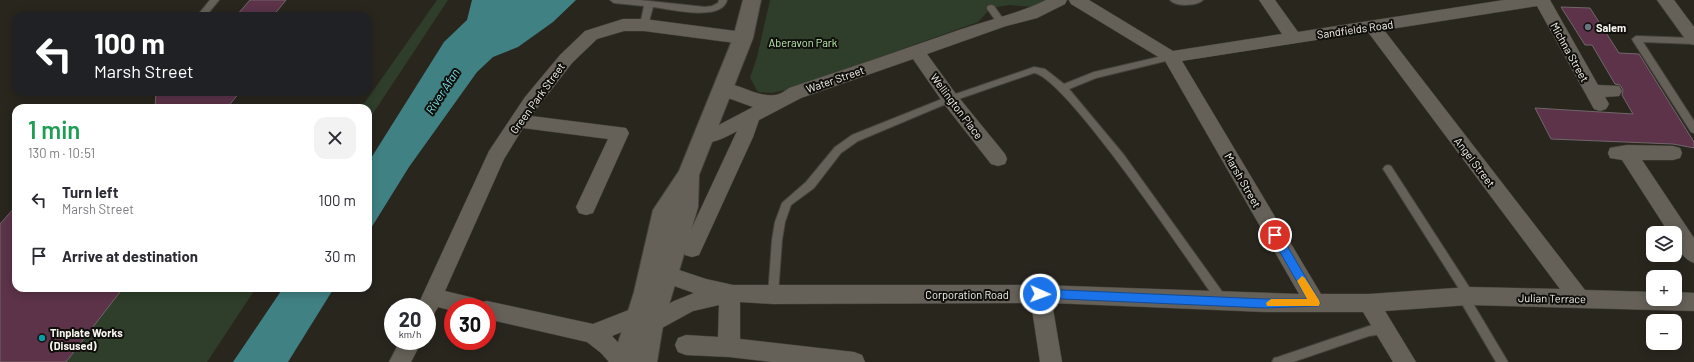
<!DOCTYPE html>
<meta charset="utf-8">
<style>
:root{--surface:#fff;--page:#f2f2f3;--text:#2b2b33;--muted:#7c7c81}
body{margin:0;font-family:Barlow,sans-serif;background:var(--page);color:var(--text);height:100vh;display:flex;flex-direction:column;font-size:15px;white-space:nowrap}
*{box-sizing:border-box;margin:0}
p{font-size:13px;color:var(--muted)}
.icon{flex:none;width:22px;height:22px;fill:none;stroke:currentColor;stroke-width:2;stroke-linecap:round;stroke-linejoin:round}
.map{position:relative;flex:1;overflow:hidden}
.sheet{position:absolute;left:12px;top:104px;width:360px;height:188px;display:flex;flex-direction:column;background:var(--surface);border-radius:12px;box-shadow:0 2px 10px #0003}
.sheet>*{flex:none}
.banner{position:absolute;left:12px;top:12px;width:360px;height:84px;border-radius:12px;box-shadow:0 2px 10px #0003;background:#202124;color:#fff;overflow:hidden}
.tools{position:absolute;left:1646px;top:226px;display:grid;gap:8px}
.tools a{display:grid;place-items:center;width:36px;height:36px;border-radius:8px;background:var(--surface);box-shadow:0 2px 10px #0003;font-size:20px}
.speed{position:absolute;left:384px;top:298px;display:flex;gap:8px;font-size:20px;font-weight:700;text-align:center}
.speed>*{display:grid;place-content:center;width:52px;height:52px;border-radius:50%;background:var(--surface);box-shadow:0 2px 10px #0003;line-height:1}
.speed small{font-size:10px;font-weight:400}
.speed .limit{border:6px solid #d22;background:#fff;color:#111}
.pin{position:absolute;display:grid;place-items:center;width:34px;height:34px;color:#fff;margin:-17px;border:2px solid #fff;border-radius:50%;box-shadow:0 1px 4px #0007}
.me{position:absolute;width:44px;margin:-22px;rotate:92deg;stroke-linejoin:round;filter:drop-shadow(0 0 3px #0008)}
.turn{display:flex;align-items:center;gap:14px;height:84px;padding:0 16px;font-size:18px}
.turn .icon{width:52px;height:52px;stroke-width:2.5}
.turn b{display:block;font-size:28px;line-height:34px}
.round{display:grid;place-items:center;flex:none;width:42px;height:42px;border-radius:12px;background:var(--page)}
.headline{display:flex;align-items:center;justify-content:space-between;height:68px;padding:0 16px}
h1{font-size:24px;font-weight:600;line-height:30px;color:#1e9e55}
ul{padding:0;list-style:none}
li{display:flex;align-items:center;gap:12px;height:56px;padding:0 16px}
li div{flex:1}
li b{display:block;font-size:15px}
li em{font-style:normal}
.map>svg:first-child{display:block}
</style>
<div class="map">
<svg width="1694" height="362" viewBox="0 0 1694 362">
<rect width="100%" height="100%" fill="#29261e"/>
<!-- green -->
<g fill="#2e3e2a">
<polygon points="437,0 448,0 368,121 368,108 361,108"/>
<polygon points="770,0 1045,0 1032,7 1009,5 991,8 978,22 790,89 772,93 758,92 750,78 757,57"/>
<polygon points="123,288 256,288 207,362 65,362"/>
</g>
<!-- water -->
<g fill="#408184">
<polygon points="472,0 576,0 553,22 518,47 493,57 477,72 409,167 368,233 368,163 444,42 467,20"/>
<polygon points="283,288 334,288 288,362 233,362"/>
</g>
<!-- building -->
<g fill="#5c3349" stroke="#71666b">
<polygon points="250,0 286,0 273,16 236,16"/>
<polygon points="1561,7 1590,8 1619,53 1639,54 1694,142 1694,148 1673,144 1551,139 1535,108 1633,114 1622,95 1623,90 1620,85 1615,84 1592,45 1585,45"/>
<polygon points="156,92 240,92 227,108 155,108"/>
<polygon points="16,206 16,288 123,288 66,362 0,362 0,224"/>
</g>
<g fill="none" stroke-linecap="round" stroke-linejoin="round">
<defs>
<g id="lane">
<polygon points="210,0 219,0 206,16 197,16"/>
<path d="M 610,0 L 640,0 L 705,7 L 712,6 L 718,3 L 719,0 L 727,0 C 722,22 669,9 653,7 L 648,25 L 644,28 L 640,25 L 644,6 L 614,3 Z"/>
<path d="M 1170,0 L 1203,0 C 1197,6 1176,7 1170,0 Z"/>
<polygon points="991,5 994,6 1004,20 1005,22 1004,24 998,24 988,10 987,8 988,6"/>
<polygon points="1636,36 1694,38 1694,44 1643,42 1694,121 1694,133 1691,132 1633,41 1632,39"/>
<path d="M 1171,54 L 1174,55 L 1175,57 L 1174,59 L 1096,78 L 1069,89 L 1124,155 L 1226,297 L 1228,300 L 1226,303 L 1222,305 L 1218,303 C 1193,268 1066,77 1034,73 L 953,101 L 858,141 L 841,153 L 814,188 L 791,205 L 785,222 L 782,240 L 778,295 L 777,298 L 773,300 L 769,298 L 768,295 L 772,240 L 775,222 L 782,203 L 806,182 L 835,147 L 852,135 L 947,97 L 1034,67 L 1045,69 L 1064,84 L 1094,72 Z"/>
<polygon points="1388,165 1391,166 1473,293 1474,296 1471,300 1508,362 1496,362 1459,299 1458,296 1461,292 1385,172 1383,169 1385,166"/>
<polygon points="1385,324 1389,325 1391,329 1389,333 1369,336 1293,362 1272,362 1274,358 1278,357 1369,326"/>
</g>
<g id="street">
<path d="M 1046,0 L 1067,0 L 1065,4 L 1037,18 L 1006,26 L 927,54 L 956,94 L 1005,154 L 1007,159 L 1005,164 L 998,166 L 991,164 L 944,104 L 913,59 L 801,98 L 759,120 L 753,137 L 699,255 L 692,257 L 685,255 L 682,249 L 737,131 C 725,138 708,146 696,142 L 693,137 L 696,132 L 715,127 L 753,107 L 717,94 L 714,89 L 717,84 C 734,79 755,98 775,95 C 779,95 785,91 789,88 C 846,69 902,50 959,30 C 988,20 1018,14 1046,0 Z"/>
<path d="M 1069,0 L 1089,0 L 1173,51 L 1282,34 L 1259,0 L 1275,0 L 1298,32 L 1504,0 L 1550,0 L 1598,85 L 1619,86 L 1622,91 L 1619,96 L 1605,97 L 1609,104 L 1606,109 L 1600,111 L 1594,109 L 1537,6 L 1384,30 L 1585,290 L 1653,292 L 1653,299 L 1675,299 L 1675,292 L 1694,293 L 1694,311 L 1469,305 L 1385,311 L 1416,362 L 1393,362 L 1363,312 L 1265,312 L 1052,303 L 1062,362 L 1040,362 L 1031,303 L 773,304 L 740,302 L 740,339 L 854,352 L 862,355 L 865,362 L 772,362 L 729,357 L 686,355 L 678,352 L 675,345 L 678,338 L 686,335 L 718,337 L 719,305 L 693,311 L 651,334 L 643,332 L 641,324 L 612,336 L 630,355 L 633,362 L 609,362 L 601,353 L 587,342 L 487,319 L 487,307 L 453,307 L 453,311 L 438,307 L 434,314 L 427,317 L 427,307 L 417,307 L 489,151 L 525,97 L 560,55 L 585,31 L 623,19 L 644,19 L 743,32 L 749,34 L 751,38 L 749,42 L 743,44 L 644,31 L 624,31 L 597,39 L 572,63 L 531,116 L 626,128 L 629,133 L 593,213 L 586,215 L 579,213 L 576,207 L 608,139 L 523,128 L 504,159 L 445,291 L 474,298 L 482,302 L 487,301 L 593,324 L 639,306 L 646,308 L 649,315 L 674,301 L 694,293 L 660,281 L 657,275 L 660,269 L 667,266 L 706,279 L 733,285 L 1040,285 L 1299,294 L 1165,61 L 1071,4 ZM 1368,32 L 1560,289 L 1469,287 L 1369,294 L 1321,294 L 1182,61 Z"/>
<polygon points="1657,0 1674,0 1694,27 1694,45 1688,43"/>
<path d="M 1627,145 L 1673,146 L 1680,148 L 1682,153 L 1680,158 L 1673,160 L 1642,160 L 1694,238 L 1694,263 C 1682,259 1675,245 1675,233 L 1669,233 L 1622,160 L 1610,158 L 1608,153 L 1610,148 Z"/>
<polygon points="400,341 422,341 411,362 389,362"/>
</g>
<polygon id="secondary" points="743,0 761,0 753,38 699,175 698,207 663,325 657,362 612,362 634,292 653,210 679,171 733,38"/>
</defs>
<!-- lane casing -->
<use href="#lane" stroke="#44423b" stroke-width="2"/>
<!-- street casing -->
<use href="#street" stroke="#44423b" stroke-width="1"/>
<!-- secondary casing -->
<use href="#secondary" stroke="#44423b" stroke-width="2"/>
<!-- lane -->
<use href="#lane" fill="#656158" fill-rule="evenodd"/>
<!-- street -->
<use href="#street" fill="#656158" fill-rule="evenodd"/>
<!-- secondary -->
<use href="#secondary" fill="#656158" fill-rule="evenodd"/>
</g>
<!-- route -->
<polygon fill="#1a73e8" stroke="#114b97" points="1275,231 1279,232 1319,300 1320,303 1319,306 1265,308 1040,298 1035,294 1040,289 1265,299 1307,299 1270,235"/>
<!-- slow -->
<polygon fill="#f59e0b" points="1302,276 1305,278 1319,300 1320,303 1319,306 1267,306 1266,303 1271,299 1307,299 1297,281"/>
<!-- markers -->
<circle fill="#6b7280" stroke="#100f0b" stroke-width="1.5" cx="1588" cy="27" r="4"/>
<circle fill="#0f9aa8" stroke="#100f0b" stroke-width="1.5" cx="42" cy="338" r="4"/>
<g text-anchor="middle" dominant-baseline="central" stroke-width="4" stroke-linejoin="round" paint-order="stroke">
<!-- poi labels -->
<g font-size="11" font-weight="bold" fill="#f7f5ef" stroke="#100f0b" text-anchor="start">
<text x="1596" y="27">Salem</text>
<text x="50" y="332">Tinplate Works<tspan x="50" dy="13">(Disused)</tspan></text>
</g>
<!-- street labels -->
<g font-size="11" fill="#f7f5ef" stroke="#100f0b">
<text transform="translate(1355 29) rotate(-8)">Sandfields Road</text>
<text transform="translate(1570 52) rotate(61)">Michna Street</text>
<text transform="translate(835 79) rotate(-19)">Water Street</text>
<text transform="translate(537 98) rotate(-54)">Green Park Street</text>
<text transform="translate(957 106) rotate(53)">Wellington Place</text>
<text transform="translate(1475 162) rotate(53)">Angel Street</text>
<text transform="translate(1243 180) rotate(60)">Marsh Street</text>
<text x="967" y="294">Corporation Road</text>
<text transform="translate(1552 298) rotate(1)">Julian Terrace</text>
</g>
<!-- park labels -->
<g font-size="11" fill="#bdeeb1" stroke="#100f0b">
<text x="803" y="42">Aberavon Park</text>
</g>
<!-- water labels -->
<g font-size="12" font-style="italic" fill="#79dfe4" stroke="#100f0b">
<text transform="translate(442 91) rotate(-57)">River Afan</text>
</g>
</g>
</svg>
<div class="tools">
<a><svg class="icon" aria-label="layers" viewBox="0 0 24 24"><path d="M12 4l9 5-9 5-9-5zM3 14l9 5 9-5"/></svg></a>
<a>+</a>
<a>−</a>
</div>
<div class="speed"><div>20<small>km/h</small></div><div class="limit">30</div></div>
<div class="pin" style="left:1275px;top:235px;background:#d93025"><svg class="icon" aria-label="arrive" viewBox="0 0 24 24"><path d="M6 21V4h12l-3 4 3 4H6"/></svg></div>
<svg class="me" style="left:1040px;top:294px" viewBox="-20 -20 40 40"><circle r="17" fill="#1a73e8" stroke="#fff" stroke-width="3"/><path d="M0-11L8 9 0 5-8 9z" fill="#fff"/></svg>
<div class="banner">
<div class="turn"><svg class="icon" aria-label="left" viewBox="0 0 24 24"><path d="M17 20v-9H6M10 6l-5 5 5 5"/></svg><div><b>100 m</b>Marsh Street</div></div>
</div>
<section class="sheet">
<div class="headline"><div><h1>1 min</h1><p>130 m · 10:51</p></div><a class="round"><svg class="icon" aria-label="close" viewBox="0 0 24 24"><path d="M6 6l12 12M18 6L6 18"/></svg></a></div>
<ul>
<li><svg class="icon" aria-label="left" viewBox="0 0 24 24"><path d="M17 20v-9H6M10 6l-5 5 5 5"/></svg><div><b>Turn left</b><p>Marsh Street</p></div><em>100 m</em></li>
<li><svg class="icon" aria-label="arrive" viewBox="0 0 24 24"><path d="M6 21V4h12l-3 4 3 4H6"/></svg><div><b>Arrive at destination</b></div><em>30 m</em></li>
</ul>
</section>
</div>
